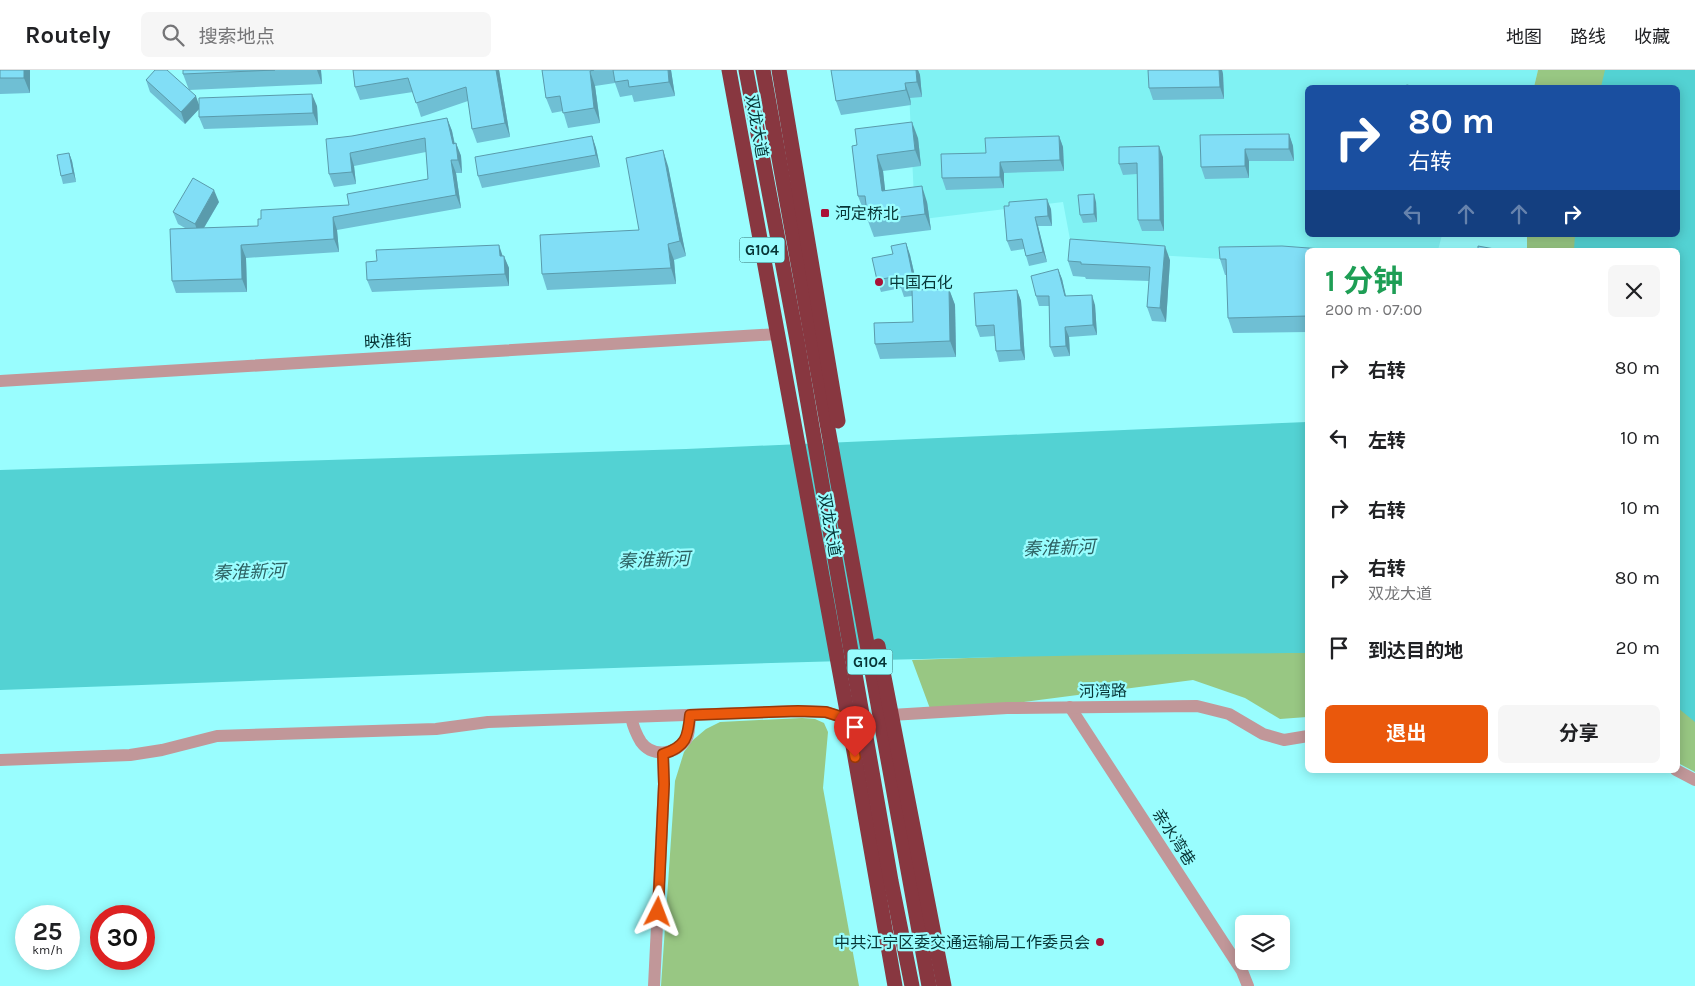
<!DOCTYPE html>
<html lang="zh">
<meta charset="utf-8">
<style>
:root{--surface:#fff;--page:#f6f6f6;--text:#202124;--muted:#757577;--line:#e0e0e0;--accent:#ea580c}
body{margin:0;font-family:Karla,"Noto Sans SC",sans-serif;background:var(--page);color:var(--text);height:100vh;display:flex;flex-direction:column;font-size:19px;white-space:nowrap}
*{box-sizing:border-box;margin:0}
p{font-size:16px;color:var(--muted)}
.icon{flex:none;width:28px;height:28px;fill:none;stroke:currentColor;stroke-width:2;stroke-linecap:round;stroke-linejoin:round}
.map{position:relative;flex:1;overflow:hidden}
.side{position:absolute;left:1305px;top:178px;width:375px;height:525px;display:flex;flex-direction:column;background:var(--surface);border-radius:8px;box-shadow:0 2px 12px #0003}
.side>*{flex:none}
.guide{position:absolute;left:1305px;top:15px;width:375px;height:152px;border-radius:8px;box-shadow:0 2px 12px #0003;background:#1a4fa0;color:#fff;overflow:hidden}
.controls{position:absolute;left:1235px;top:845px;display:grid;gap:10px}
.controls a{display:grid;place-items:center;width:55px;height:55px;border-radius:8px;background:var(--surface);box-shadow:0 2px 12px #0003;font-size:25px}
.speed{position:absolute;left:15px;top:835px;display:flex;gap:10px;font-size:25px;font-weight:700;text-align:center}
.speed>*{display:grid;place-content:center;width:65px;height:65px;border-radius:50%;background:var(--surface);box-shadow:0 2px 12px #0003;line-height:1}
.speed small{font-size:12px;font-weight:400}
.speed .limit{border:8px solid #d22;background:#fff;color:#111}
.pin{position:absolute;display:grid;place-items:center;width:42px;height:42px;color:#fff;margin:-51px -21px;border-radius:50% 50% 50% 0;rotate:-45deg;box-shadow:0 0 5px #0007}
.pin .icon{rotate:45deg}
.me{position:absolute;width:55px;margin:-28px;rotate:3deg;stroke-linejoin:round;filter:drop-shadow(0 0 4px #0008)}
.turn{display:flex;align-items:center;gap:18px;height:105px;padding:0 20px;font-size:22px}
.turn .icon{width:65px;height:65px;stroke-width:2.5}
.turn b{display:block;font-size:35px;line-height:42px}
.lanes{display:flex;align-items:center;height:48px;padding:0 20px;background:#0003;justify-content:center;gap:25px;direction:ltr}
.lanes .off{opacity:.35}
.round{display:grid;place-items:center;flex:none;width:52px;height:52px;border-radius:8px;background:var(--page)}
.summary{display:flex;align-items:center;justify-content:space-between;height:85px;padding:0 20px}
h1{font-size:30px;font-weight:700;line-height:38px;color:#1e9e55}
.action{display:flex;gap:10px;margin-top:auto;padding:10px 20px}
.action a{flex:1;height:58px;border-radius:8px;background:var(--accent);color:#fff;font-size:20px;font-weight:700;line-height:58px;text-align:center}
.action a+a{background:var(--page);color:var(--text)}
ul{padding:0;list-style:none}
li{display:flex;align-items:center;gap:15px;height:70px;padding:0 20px}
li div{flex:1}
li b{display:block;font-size:19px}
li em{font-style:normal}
header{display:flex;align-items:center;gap:30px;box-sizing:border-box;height:70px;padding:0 25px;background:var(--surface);border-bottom:1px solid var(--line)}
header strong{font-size:24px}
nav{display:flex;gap:28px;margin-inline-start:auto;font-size:18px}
.search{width:350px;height:45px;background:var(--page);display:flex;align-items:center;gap:12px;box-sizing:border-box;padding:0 18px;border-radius:8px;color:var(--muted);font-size:19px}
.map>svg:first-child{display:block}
</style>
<header>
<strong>Routely</strong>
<div class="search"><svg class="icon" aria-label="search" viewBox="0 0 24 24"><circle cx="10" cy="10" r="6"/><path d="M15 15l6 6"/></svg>搜索地点</div>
<nav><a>地图</a><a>路线</a><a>收藏</a></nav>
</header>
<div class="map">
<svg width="1695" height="916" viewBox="0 0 1695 916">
<rect width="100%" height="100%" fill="#99fdfe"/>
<!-- built -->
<polygon fill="#80f2f3" points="908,0 1538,0 1534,17 1308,18 1308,165 1442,165 1438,180 1308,180 1307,194 1072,180 1063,132 915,150"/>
<!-- green -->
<g fill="#98c783">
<polygon points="1538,0 1695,0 1695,702 1678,693 1678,180 1527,180 1527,165 1678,165 1678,18 1534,17"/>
<polygon points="1307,576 1307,647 1280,649 1245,628 1193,610 932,644 912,590"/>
<polygon points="802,648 815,649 824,653 828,662 823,718 859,916 661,916 675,711 684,682 693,670 706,659 720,652"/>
</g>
<!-- water -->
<g fill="#53d2d3">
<polygon points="1605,0 1695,0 1695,652 1678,638 1678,180 1574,180 1575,165 1678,165 1678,18 1601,17"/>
<path d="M 1307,352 L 1307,583 C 872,585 436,605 0,620 L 0,400 L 686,379 Z"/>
</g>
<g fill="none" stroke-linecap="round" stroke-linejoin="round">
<!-- minor -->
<g stroke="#c19799" stroke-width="12">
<polyline points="0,311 777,264"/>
<polyline points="1070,637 1242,901 1248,916"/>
<polyline points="891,645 1007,638 1197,636 1229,644 1263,664 1284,670 1308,666"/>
<path d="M 631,647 C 633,656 636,664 641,672 C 652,687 674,685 685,671 C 690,665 689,653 690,645"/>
<polyline points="0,690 130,685 162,680 217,666 436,659 488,652 798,641 825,642 848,649"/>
<polyline points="1676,700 1695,710"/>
<polyline points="654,916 664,714 663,684"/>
</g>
<!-- highway -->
<g stroke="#883740" stroke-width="15">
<polyline points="729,0 846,636 895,916"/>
<polyline points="746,0 797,270 891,811 912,916"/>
<polyline points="763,0 929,916"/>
<polyline points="779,0 838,351"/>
<polyline points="878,576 944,916"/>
</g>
</g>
<!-- wall -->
<g fill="#6fbfd4">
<polygon points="0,0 30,0 30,23 0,24"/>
<polygon points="183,0 321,0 322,14 189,20 199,35 317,36 318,55 204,59 199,47 199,39 185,54 150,22 146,10 189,20 183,4"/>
<polygon points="353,0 499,0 510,67 477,73 472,59 468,31 421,47 413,22 360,30 355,17"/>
<polygon points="542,0 671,0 675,26 634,32 632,25 620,27 615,13 595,16 600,53 568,58 563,41 552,43 546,28"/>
<polygon points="831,0 918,0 920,5 922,27 910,28 911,35 841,45 836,31"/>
<polygon points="1148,0 1222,0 1223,4 1224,29 1153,30 1149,18"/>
<polygon points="447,48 452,61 455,74 456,73 461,86 462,103 456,103 461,138 337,160 339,182 246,188 247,222 176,223 172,211 185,158 178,154 173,142 219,132 204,158 258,156 349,135 428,109 426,82 354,96 356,114 334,117 329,104 352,66"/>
<polygon points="1289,64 1293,76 1294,91 1249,91 1249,108 1205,109 1201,97 1200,65"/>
<polygon points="592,66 596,78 600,97 482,118 478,106"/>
<polygon points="1059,66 1063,77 1064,101 1004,103 1004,118 946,120 942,108 986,83"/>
<polygon points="918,68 921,96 883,101 885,120 927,132 931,160 874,167 868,151 867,142 864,142 858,126 852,76"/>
<polygon points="69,83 72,91 76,112 63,114 61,106"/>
<polygon points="1163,87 1164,161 1142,161 1138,150 1137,104 1123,105 1119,94"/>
<polygon points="668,96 686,186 674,190 676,214 547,220 542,204 639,160"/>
<polygon points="1096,132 1097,152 1083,153 1080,145"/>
<polygon points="1004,136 1051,139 1052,156 1038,156 1047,192 1029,196 1024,179 1011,181 1007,171"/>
<polygon points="906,173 910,185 918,220 949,219 955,235 956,287 880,289 875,274 913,252 912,226 904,227 901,218 881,222 877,210"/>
<polygon points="1308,180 1308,262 1233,263 1228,248 1227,205 1225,205 1220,189"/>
<polygon points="503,186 509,198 509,216 372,222 367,210"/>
<polygon points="1170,190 1166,252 1152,251 1147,237 1149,211 1086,209 1085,207 1073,206 1068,191"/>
<polygon points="1058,199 1062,209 1066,226 1095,235 1097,265 1069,267 1070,286 1054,287 1050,277 1049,236 1039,236 1036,226"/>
<polygon points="1017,220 1021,231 1025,290 999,292 996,281 995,266 980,267 976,256"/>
</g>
<!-- shaded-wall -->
<g fill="#5a9bac">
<polygon points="24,0 30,0 30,23 24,8"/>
<polygon points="317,0 321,0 322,14"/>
<polygon points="496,0 499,0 510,67 505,53"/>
<polygon points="668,0 671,0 675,26 669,12"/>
<polygon points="916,0 918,0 920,5 922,27 917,12"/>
<polygon points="1219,0 1222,0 1223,4 1224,29 1220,17"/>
<polygon points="590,1 595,16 600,53 594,38"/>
<polygon points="905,13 910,28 911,35 906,20"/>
<polygon points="312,24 317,36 318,55 313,43"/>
<polygon points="196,26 200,38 185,54 181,42"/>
<polygon points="447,48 452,61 457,87 453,74"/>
<polygon points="912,52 918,68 921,96 915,80"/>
<polygon points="1289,64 1293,76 1294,91 1289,79"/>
<polygon points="592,66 596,78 600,97 596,85"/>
<polygon points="1059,66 1063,77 1064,101 1060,90"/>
<polygon points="456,73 461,86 462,103 458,90"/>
<polygon points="1159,76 1163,87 1164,161 1160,150"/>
<polygon points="1245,79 1249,91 1249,108 1245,96"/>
<polygon points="663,80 668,96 686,186 680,171"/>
<polygon points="69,83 72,91 76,112 73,103"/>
<polygon points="350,83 354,96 356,114 352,102"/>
<polygon points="877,85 883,101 887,137 882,121"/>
<polygon points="451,90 456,103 461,138 456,125"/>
<polygon points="1000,92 1004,103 1004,118 1000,107"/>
<polygon points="922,116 927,132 931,160 925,144"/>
<polygon points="214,120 219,132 199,166 195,154"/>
<polygon points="1094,124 1096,132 1097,152 1094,144"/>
<polygon points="1047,129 1051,139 1052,156 1048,146"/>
<polygon points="333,147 337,160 339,182 334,169"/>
<polygon points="1035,147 1038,156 1047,192 1043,182"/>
<polygon points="906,173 910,185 919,224 914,212"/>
<polygon points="668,174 674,190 676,214 671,198"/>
<polygon points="241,175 246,188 247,222 242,209"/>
<polygon points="499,175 503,187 500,186"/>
<polygon points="1165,176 1170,190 1166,252 1160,238"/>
<polygon points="504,186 509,198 509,216 505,204"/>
<polygon points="1058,199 1062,209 1068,236 1065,226"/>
<polygon points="949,219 955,235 956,287 950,271"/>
<polygon points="1017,220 1021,231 1025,290 1021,280"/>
<polygon points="1092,225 1095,235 1097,265 1093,255"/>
<polygon points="1065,257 1069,267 1070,286 1066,276"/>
</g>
<!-- building -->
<g fill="#81def6" stroke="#5a9bac">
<rect x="0" y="0" width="24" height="8"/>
<polygon points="155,0 167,0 196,26 181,42 146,10"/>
<polygon points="183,0 275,0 183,4"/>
<polygon points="353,0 496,0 505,53 472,59 466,17 416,33 408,8 355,17"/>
<polygon points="542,0 594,0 590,1 594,38 563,43 560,26 546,28"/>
<polygon points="613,0 668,0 669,12 629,17 628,10 615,12"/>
<polygon points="831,0 916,0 917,12 905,13 906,20 836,31"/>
<polygon points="1148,0 1219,0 1220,17 1149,18"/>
<polygon points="1407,15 1419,18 1401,18"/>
<polygon points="312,24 313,43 199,47 199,28"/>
<polygon points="447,48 453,74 456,73 458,90 451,90 456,125 333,147 334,169 241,175 242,209 172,211 170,159 258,156 258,149 261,149 261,140 349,135 347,124 428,109 425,68 350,83 352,102 329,104 326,69 352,66"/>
<polygon points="912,52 915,80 877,85 882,121 922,116 925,144 868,151 865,126 858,126 852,76 857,75 855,59"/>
<polygon points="1289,64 1289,79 1245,79 1245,96 1201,97 1200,65"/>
<polygon points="592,66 596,85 478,106 475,87"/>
<polygon points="1059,66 1060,90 1000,92 1000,107 942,108 941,84 986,83 985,68"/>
<polygon points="1159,76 1160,150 1138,150 1137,93 1119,94 1119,77"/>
<polygon points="663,80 680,171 668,174 671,198 542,204 540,165 639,160 626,88"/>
<polygon points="69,83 73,103 61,106 57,85"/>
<polygon points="193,108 214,120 195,154 173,142"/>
<polygon points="1094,124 1094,144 1080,145 1078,125"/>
<polygon points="1047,129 1048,146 1035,147 1043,182 1026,186 1022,169 1007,171 1004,136 1009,136 1009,132"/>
<polygon points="1070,169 1165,176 1160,238 1147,237 1150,197 1081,194 1081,192 1068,191"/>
<polygon points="906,173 914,212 900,215 898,206 877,210 872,188 893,184 891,176"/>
<polygon points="499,175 500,186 504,186 505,204 367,210 366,192 377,191 376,180"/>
<polygon points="1282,176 1335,180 1308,180 1308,246 1228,248 1226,189 1220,189 1219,177"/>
<polygon points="1478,176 1500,180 1478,180"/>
<polygon points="1058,199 1065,226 1092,225 1093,255 1065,257 1066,276 1050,277 1049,226 1036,226 1031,206"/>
<polygon points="949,219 950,271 875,274 874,253 913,252 912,220"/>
<polygon points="1017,220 1021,280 996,281 994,255 976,256 974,223"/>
</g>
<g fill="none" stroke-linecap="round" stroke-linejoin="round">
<defs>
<path id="route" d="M 658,842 L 664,714 L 663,684 C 686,677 688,667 690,645 L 798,641 L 826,642 L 848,649 L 855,687"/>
</defs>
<!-- route casing -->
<use href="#route" stroke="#983908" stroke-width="12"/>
<!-- route -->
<use href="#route" stroke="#ea580c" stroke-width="9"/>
</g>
<!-- markers -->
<g fill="#a91136" stroke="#99fdfe" stroke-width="2">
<rect x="820" y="138" width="10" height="10" rx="2.5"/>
<circle cx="879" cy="212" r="5"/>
<circle cx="1100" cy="872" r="5"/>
</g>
<g text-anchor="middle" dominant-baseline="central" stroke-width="4.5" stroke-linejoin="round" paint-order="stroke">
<!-- shield labels -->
<g fill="#99fdfe" stroke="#337172" stroke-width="1">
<rect x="739.5" y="167.5" width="45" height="25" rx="4"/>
<rect x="847.5" y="579.5" width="45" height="25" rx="4"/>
</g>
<g font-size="15" font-weight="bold" fill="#073536">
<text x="762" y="180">G104</text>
<text x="870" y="592">G104</text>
</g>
<!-- street labels -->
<g font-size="16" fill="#073536" stroke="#99fdfe">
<text transform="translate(757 56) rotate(80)">双龙大道</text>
<text transform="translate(388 271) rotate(-3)">映淮街</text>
<text transform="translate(830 455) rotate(80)">双龙大道</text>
<text transform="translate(1103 621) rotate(-1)">河湾路</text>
<text transform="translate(1174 767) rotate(57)">亲水湾巷</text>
</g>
<!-- poi labels -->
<g font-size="16" fill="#073536" stroke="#99fdfe" text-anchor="start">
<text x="835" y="143">河定桥北</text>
<text x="889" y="212">中国石化</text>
<text x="1090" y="872" text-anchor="end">中共江宁区委交通运输局工作委员会</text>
</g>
<!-- water labels -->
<g font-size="18" font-style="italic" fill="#2c6162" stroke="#99fdfe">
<text transform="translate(1059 478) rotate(-2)">秦淮新河</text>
<text transform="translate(654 490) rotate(-2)">秦淮新河</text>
<text transform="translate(249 502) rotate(-2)">秦淮新河</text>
</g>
</g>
</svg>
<div class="controls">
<a><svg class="icon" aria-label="layers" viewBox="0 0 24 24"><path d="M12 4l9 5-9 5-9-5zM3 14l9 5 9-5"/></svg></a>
</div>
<div class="speed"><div>25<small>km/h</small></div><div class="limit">30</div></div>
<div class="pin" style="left:855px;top:687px;background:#d93025"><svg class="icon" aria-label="arrive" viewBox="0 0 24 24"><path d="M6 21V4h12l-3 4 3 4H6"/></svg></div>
<svg class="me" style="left:658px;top:842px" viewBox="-20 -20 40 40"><path d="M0-17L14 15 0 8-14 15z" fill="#ea580c" stroke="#fff" stroke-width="4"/></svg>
<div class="guide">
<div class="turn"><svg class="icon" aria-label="right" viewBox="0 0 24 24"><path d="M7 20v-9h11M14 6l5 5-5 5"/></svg><div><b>80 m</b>右转</div></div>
<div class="lanes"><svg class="icon off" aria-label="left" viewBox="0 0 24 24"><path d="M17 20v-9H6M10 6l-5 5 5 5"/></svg><svg class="icon off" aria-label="ahead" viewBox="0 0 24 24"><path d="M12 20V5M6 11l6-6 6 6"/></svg><svg class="icon off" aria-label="ahead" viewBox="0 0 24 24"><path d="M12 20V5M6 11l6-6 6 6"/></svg><svg class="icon" aria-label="right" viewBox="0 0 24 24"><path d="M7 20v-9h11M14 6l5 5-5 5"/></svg></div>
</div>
<section class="side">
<div class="summary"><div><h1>1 分钟</h1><p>200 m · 07:00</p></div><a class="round"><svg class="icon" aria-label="close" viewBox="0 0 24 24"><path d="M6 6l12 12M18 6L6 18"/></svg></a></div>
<ul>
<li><svg class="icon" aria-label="right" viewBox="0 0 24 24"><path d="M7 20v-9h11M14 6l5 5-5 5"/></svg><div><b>右转</b></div><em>80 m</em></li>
<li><svg class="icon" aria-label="left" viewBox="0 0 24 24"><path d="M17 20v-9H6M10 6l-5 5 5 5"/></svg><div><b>左转</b></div><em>10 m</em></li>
<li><svg class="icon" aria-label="right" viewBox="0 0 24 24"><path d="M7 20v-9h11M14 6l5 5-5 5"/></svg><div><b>右转</b></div><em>10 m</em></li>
<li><svg class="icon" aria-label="right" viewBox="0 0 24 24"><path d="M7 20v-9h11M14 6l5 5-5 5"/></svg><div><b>右转</b><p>双龙大道</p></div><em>80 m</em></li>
<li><svg class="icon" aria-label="arrive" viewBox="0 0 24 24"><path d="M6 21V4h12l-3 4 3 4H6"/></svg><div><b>到达目的地</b></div><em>20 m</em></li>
</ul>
<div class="action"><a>退出</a><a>分享</a></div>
</section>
</div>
